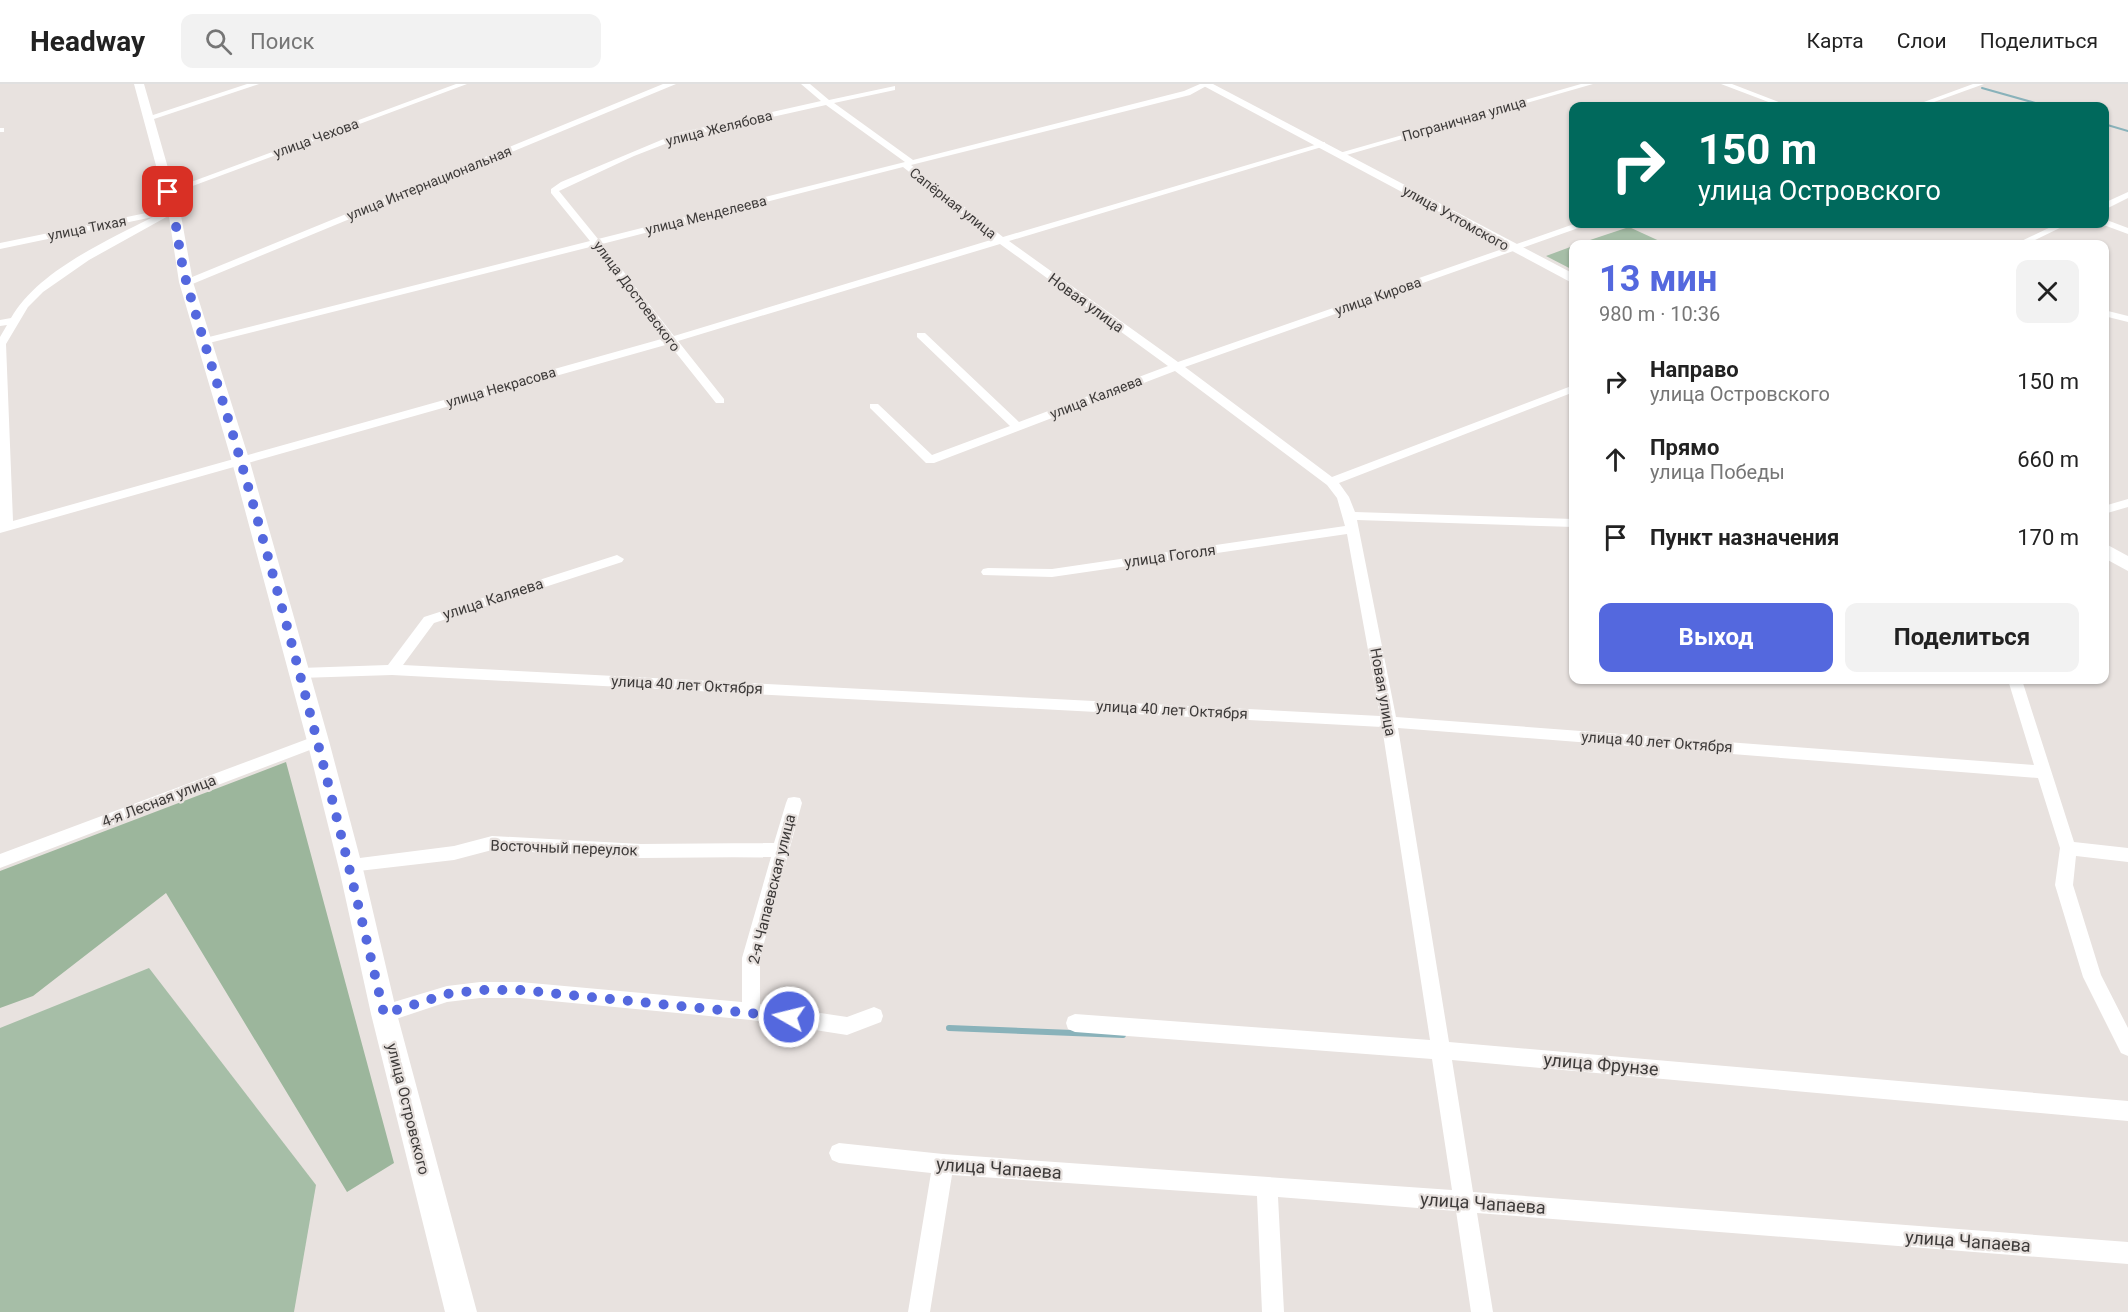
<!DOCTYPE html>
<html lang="ru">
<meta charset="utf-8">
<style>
:root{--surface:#fff;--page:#f2f2f2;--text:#222;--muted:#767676;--line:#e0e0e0;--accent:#5468de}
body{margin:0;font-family:Roboto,sans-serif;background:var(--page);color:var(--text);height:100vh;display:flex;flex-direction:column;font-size:22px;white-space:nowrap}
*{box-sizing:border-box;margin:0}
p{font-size:20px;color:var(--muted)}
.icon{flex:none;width:33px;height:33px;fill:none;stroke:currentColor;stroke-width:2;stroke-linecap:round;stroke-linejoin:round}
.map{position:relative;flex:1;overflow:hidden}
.sheet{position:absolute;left:1569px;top:156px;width:540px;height:444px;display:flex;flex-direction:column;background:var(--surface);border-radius:12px;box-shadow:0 2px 4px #0004}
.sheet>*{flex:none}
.guide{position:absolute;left:1569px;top:18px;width:540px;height:126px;border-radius:12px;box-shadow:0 2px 4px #0004;background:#00695c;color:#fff;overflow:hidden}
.pin{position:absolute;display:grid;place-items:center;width:51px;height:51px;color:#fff;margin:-26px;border-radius:12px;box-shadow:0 3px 9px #0006}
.me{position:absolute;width:66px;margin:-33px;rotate:278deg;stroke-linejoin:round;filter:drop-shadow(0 0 4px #0008)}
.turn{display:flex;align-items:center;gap:21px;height:126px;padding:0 30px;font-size:27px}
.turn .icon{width:78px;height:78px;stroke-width:2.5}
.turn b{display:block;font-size:42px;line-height:51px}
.round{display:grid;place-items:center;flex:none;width:63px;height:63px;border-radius:12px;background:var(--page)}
.summary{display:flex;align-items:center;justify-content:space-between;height:102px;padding:0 30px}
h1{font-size:36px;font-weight:700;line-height:45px;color:var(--accent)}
.cta{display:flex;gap:12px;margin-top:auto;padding:12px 30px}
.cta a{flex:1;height:69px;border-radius:12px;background:var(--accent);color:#fff;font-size:24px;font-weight:700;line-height:69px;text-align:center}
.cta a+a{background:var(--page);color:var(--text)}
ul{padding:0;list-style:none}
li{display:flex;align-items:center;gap:18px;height:78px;padding:0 30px}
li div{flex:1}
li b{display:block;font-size:22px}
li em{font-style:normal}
header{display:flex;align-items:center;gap:36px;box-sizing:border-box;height:84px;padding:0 30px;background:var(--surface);border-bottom:2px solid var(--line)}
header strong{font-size:28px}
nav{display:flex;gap:33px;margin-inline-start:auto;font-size:21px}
.search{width:420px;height:54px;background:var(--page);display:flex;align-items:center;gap:15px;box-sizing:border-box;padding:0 21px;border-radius:12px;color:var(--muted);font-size:22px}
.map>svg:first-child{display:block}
</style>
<header>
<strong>Headway</strong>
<div class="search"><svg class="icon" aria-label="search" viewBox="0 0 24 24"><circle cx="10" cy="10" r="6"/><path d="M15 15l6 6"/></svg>Поиск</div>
<nav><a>Карта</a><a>Слои</a><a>Поделиться</a></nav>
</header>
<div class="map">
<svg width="2128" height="1228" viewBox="0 0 2128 1228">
<rect width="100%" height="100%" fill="#e8e2df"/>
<!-- green -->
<g fill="#a6bea7">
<polygon points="1629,143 1666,160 1578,160"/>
<polygon points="1573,162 1573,186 1546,172"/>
<polygon points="149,884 316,1101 294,1228 0,1228 0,944"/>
</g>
<!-- forest -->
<polygon fill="#9cb69c" points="286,678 394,1079 347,1108 166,809 33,912 0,924 0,787"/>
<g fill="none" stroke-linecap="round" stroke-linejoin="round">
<!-- stream-far1 -->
<g stroke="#89b2ba" stroke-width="2">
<polyline points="1982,4 2046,22"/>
<polyline points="2104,40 2128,47"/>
</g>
<!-- stream -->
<polyline stroke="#89b2ba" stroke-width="6" points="949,944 1123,951"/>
<!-- minor -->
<g fill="#fff" fill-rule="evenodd">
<polygon points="247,0 259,0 151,36 144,34"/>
<polygon points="456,0 467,0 171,110 164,108"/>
<path d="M 801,0 L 810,0 L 829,16 L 895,2 L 895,6 L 834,19 L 913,76 L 1184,7 L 1200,0 L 1210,0 L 1190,11 L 911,81 L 1003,153 L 1325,58 L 1325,62 L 1009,157 L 1178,278 L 1574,140 L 1585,140 L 1584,142 L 1185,283 L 1332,393 L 1574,301 L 1574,308 L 1339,399 L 1349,413 L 1355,428 L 1574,435 L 1574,443 L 1357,436 L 1396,633 L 2034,681 L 2008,596 L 2022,596 L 2074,758 L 2128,764 L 2128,778 L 2076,772 L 2073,801 L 2101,891 L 2128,944 L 2128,972 L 2121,969 L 2083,893 L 2055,801 L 2060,764 L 2038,694 L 1398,644 L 1449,958 L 2128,1017 L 2128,1037 L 1452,976 L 1473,1108 L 2128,1158 L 2128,1180 L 1477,1129 L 1493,1228 L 1471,1228 L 1456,1127 L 1278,1113 L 1284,1228 L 1262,1228 L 1257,1112 L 952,1091 L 930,1228 L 908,1228 L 931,1089 L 839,1079 L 832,1076 L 829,1069 L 832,1062 L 839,1059 L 943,1070 L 1452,1106 L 1432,975 L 1075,948 L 1068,945 L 1066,939 L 1068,933 L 1075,930 L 1430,956 L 1382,643 L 392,591 L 300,594 L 293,589 L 300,584 L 388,581 L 424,533 L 617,471 L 624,475 L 622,478 L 434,539 L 403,581 L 1380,632 L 1347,450 L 1052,493 L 983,491 L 981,488 L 983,485 L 988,484 L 1052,485 L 1345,442 L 1337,414 L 1327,401 L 1175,287 L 934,379 L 926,379 L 870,324 L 870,320 L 878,320 L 932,371 L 1010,342 L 917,253 L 917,249 L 925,249 L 1019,338 L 1168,282 L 1000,160 L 678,257 L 724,315 L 724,319 L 716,319 L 669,260 L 0,449 L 0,253 L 7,241 L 0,242 L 0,236 L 11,234 C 38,187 106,157 153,133 L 0,165 L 0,159 L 156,127 L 160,130 L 174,123 L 179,126 L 89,176 L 43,208 L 28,223 L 6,260 L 13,437 L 665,254 L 594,162 L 205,260 L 200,257 L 201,255 L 590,157 L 551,109 L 551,105 L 561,98 L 678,49 L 821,17 ZM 826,21 L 905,78 L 598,155 L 559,107 L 634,72 L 683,53 ZM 903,83 L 994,155 L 674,252 L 602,160 Z"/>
<polygon points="1581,0 1593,0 1343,72 1336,70"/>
<polygon points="1721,0 1732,0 1789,22 1779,22"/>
<polygon points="1973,0 1984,0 1923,22 1913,22"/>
<rect x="0" y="44" width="4" height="4"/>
<polygon points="2128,108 2128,114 2104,126 2104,119"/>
<polygon points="2104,135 2128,144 2128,150 2101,140 2104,140"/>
<polygon points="2057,140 2068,140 2027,160 2015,160"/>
<polygon points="2104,226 2128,232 2128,238 2104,232"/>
<polygon points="2128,415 2128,423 2104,430 2104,422"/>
<polygon points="318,651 323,653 326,657 323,661 0,784 0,770"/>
<polygon points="794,713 800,714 802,719 760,874 760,920 847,933 874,923 881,926 883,932 881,938 847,951 751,936 520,914 480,914 447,918 384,939 377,936 375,930 377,924 384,921 447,902 480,898 520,898 742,918 742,874 771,773 641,774 492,766 454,776 350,788 344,786 341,781 344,776 454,762 492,752 641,760 774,759 786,719 788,714"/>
</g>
<!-- tertiary -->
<polygon fill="#fff" fill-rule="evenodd" points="663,0 676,0 190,201 186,202 180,198"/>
<!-- secondary -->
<g fill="#fff" fill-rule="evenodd">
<polygon points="134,0 144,0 180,126 193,198 250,378 329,657 364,789 397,930 477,1228 445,1228 371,930 340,789 307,657 232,378 179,198 168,126"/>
<polygon points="1200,0 1213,0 1574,190 1574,200"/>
<polygon points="2104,459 2128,472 2128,487 2104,474"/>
</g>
</g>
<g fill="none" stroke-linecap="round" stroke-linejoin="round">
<!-- route -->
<path stroke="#5468de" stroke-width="10" stroke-dasharray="0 18" d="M 168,108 C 178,138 178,170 187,200 C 204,260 224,319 241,378 C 294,561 341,745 384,930 L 447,910 L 480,906 L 520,906 L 789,933"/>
</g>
<g text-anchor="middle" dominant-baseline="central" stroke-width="4.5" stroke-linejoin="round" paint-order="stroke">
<!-- far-street labels -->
<g font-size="14" fill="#3d3a39" stroke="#e8e2df">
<text transform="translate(1464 35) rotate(-16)">Пограничная улица</text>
<text transform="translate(719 44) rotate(-14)">улица Желябова</text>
<text transform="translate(316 54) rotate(-20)">улица Чехова</text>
<text transform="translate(429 99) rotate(-22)">улица Интернациональная</text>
<text transform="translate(953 119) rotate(38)">Сапёрная улица</text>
<text transform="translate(706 131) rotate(-14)">улица Менделеева</text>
<text transform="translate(1456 134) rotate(29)">улица Ухтомского</text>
<text transform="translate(87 144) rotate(-11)">улица Тихая</text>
<text transform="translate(637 212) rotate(53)">улица Достоевского</text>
<text transform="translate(1378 212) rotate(-19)">улица Кирова</text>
<text transform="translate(501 303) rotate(-16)">улица Некрасова</text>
<text transform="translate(1096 313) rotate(-21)">улица Каляева</text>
</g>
<!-- street labels -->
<g font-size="15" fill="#3d3a39" stroke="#e8e2df">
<text transform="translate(1086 219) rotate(36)">Новая улица</text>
<text transform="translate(1170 472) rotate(-8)">улица Гоголя</text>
<text transform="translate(493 515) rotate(-18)">улица Каляева</text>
<text transform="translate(687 601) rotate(3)">улица 40 лет Октября</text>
<text transform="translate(1383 608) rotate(80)">Новая улица</text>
<text transform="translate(1172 626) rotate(3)">улица 40 лет Октября</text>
<text transform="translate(1657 658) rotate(4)">улица 40 лет Октября</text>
<text transform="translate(159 717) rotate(-21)">4-я Лесная улица</text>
<text transform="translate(564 764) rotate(2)">Восточный переулок</text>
<text transform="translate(772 805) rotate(-76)">2-я Чапаевская улица</text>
<text transform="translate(408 1025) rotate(76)">улица Островского</text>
</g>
<!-- near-street labels -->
<g font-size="18" fill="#3d3a39" stroke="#e8e2df">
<text transform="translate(1601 980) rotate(5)">улица Фрунзе</text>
<text transform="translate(999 1084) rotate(4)">улица Чапаева</text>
<text transform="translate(1483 1119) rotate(4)">улица Чапаева</text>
<text transform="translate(1968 1157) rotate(4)">улица Чапаева</text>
</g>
</g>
</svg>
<div class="pin" style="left:168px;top:108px;background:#d93025"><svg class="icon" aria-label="arrive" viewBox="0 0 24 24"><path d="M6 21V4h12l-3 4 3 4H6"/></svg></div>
<svg class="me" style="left:789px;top:933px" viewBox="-20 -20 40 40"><circle r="17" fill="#5468de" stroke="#fff" stroke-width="3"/><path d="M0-11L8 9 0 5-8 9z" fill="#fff"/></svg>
<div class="guide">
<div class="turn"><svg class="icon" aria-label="right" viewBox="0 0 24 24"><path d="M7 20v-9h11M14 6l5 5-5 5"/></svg><div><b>150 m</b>улица Островского</div></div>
</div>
<section class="sheet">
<div class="summary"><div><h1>13 мин</h1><p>980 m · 10:36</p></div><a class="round"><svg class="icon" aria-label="close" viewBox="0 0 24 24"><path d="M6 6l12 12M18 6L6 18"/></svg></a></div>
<ul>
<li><svg class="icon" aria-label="right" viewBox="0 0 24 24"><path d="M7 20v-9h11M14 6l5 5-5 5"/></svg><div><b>Направо</b><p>улица Островского</p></div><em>150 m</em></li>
<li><svg class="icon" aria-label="ahead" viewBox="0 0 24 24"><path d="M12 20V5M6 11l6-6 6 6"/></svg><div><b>Прямо</b><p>улица Победы</p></div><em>660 m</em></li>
<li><svg class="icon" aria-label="arrive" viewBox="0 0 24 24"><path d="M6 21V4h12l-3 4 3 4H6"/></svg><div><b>Пункт назначения</b></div><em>170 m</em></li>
</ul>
<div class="cta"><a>Выход</a><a>Поделиться</a></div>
</section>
</div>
